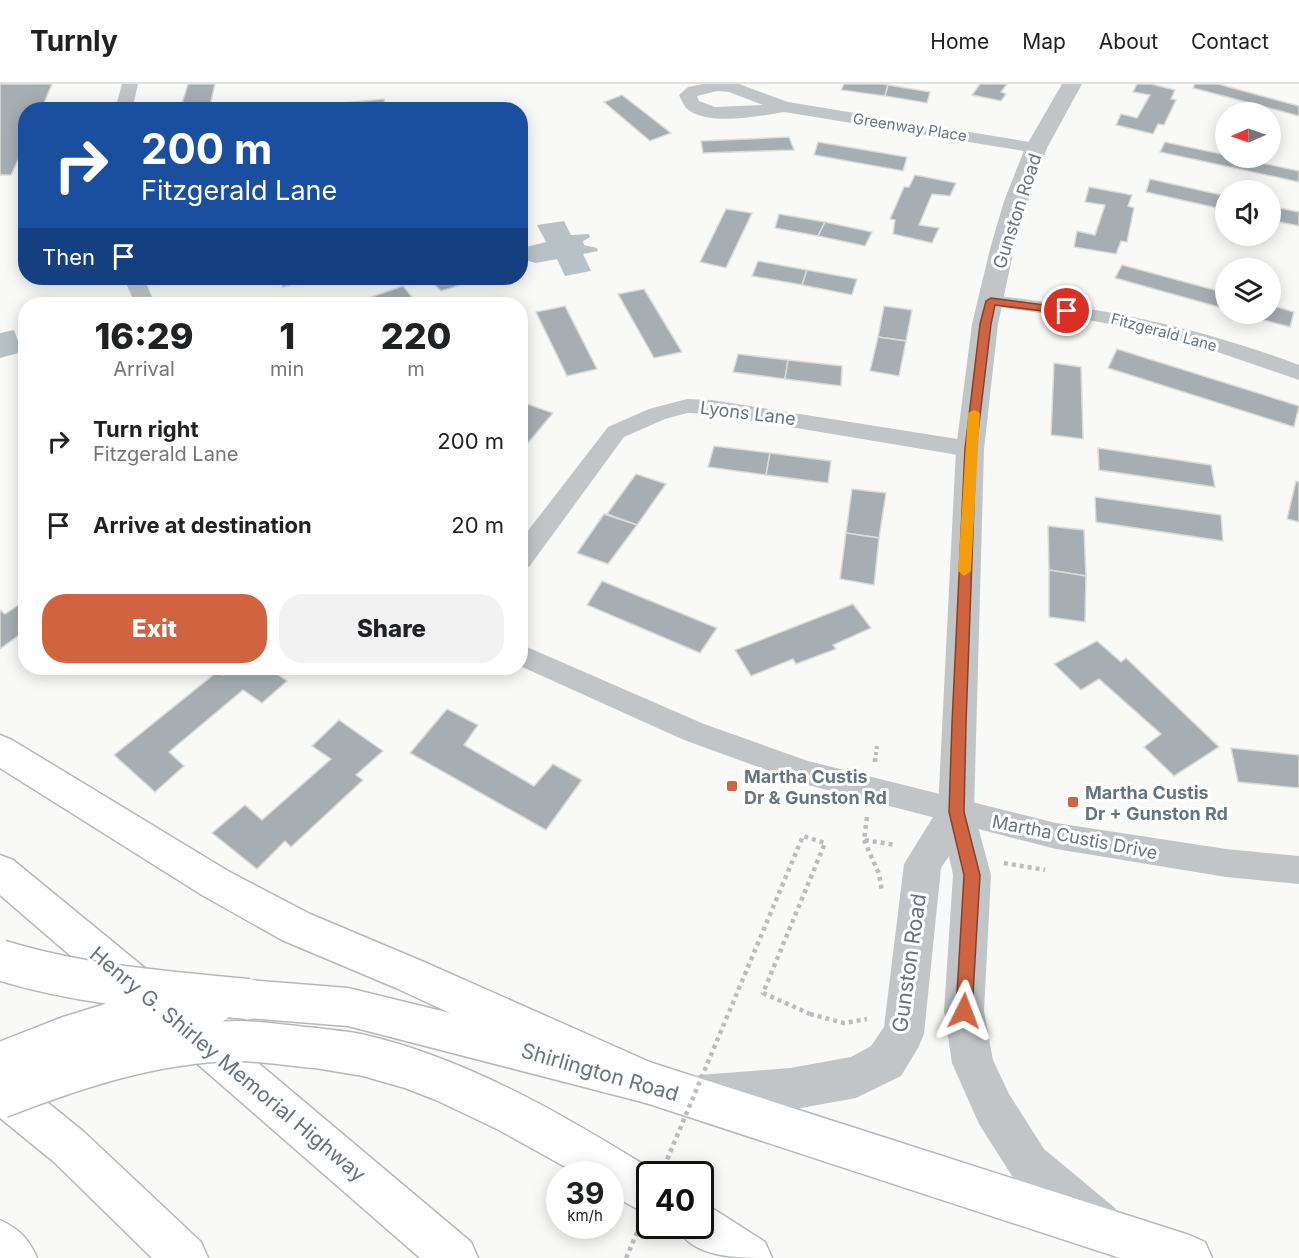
<!DOCTYPE html>
<style>
:root{--surface:#fff;--page:#f2f2f2;--text:#202124;--muted:#757577;--line:#e0e0e0;--accent:#d06441}
body{margin:0;font-family:Inter,sans-serif;background:var(--page);color:var(--text);height:100vh;display:flex;flex-direction:column;font-size:22px;white-space:nowrap}
*{box-sizing:border-box;margin:0}
p{font-size:20px;color:var(--muted)}
.icon{flex:none;width:33px;height:33px;fill:none;stroke:currentColor;stroke-width:2;stroke-linecap:round;stroke-linejoin:round}
.map{position:relative;flex:1;overflow:hidden}
.side{position:absolute;left:18px;top:213px;width:510px;height:378px;display:flex;flex-direction:column;background:var(--surface);border-radius:24px;box-shadow:0 3px 15px #0003}
.side>*{flex:none}
.hud{position:absolute;left:18px;top:18px;width:510px;height:183px;border-radius:24px;box-shadow:0 3px 15px #0003;background:#1a4fa0;color:#fff;overflow:hidden}
.needle{width:39px;rotate:268deg}
.fabs{position:absolute;left:1215px;top:18px;display:grid;gap:12px}
.fabs a{display:grid;place-items:center;width:66px;height:66px;border-radius:50%;background:var(--surface);box-shadow:0 3px 15px #0003;font-size:30px}
.speed{position:absolute;left:546px;top:1077px;display:flex;gap:12px;font-size:30px;font-weight:700;text-align:center}
.speed>*{display:grid;place-content:center;width:78px;height:78px;border-radius:50%;background:var(--surface);box-shadow:0 3px 15px #0003;line-height:1}
.speed small{font-size:15px;font-weight:400}
.speed .limit{border:3px solid #111;border-radius:9px;background:#fff;color:#111}
.pin{position:absolute;display:grid;place-items:center;width:51px;height:51px;color:#fff;margin:-26px;border:3px solid #fff;border-radius:50%;box-shadow:0 2px 6px #0007}
.me{position:absolute;width:66px;margin:-33px;rotate:3deg;stroke-linejoin:round;filter:drop-shadow(0 0 4px #0008)}
.turn{display:flex;align-items:center;gap:21px;height:126px;padding:0 24px;font-size:27px}
.turn .icon{width:78px;height:78px;stroke-width:2.5}
.turn b{display:block;font-size:42px;line-height:51px}
.then{display:flex;align-items:center;height:57px;padding:0 24px;background:#0003;gap:12px;font-size:22px}
.eta{display:flex;justify-content:space-evenly;align-items:center;height:102px;text-align:center}
.eta b{font-size:36px;font-weight:800;line-height:42px}
.action{display:flex;gap:12px;margin-top:auto;padding:12px 24px}
.action a{flex:1;height:69px;border-radius:24px;background:var(--accent);color:#fff;font-size:24px;font-weight:800;line-height:69px;text-align:center}
.action a+a{background:var(--page);color:var(--text)}
ul{padding:0;list-style:none}
li{display:flex;align-items:center;gap:18px;height:84px;padding:0 24px}
li div{flex:1}
li b{display:block;font-size:22px}
li em{font-style:normal}
header{display:flex;align-items:center;gap:36px;box-sizing:border-box;height:84px;padding:0 30px;background:var(--surface);border-bottom:2px solid var(--line)}
header strong{font-size:28px}
nav{display:flex;gap:33px;margin-inline-start:auto;font-size:21px}
.map>svg:first-child{display:block}
</style>
<header>
<strong>Turnly</strong>
<nav><a>Home</a><a>Map</a><a>About</a><a>Contact</a></nav>
</header>
<div class="map">
<svg width="1299" height="1174" viewBox="0 0 1299 1174">
<rect width="100%" height="100%" fill="#f9f9f7"/>
<!-- water -->
<g fill="#b8c2c6">
<polygon points="564,137 571,151 589,150 590,153 583,157 584,161 597,164 598,167 583,170 591,187 565,192 557,175 536,179 521,175 522,164 546,158 537,141"/>
<polygon points="14,246 22,268 0,274 0,249"/>
</g>
<!-- building -->
<g fill="#a7aeb3" stroke="#dbdbd9" stroke-width="1.5">
<polygon points="0,0 52,0 41,26 26,26 26,59 11,91 0,91"/>
<polygon points="188,0 215,0 209,26 180,26"/>
<polygon points="844,0 882,0 888,1 885,12 841,6"/>
<polygon points="980,0 1007,0 1001,8 1006,10 1001,17 972,11"/>
<polygon points="1137,0 1151,0 1175,6 1171,15 1176,16 1164,41 1158,40 1153,50 1116,41 1121,30 1137,34 1150,11 1133,8"/>
<polygon points="1195,0 1218,0 1299,22 1299,32 1193,4"/>
<polygon points="888,1 930,8 927,19 885,12"/>
<polygon points="622,11 671,49 650,57 604,18"/>
<polygon points="384,15 386,26 346,26 345,19"/>
<polygon points="789,53 794,66 703,69 701,57"/>
<polygon points="818,58 907,73 903,87 814,71"/>
<polygon points="1165,58 1226,71 1226,74 1238,74 1299,87 1299,98 1160,68"/>
<polygon points="915,91 956,99 950,112 932,110 919,141 939,144 932,159 893,150 895,136 890,135 904,103 909,103"/>
<polygon points="1150,95 1226,112 1226,126 1146,108"/>
<polygon points="1089,103 1132,111 1128,122 1134,124 1127,158 1121,157 1116,170 1074,163 1077,147 1095,151 1105,121 1085,118"/>
<polygon points="1270,122 1299,128 1299,142 1270,136"/>
<polygon points="726,125 752,129 726,184 700,178"/>
<polygon points="779,130 825,138 818,152 775,144"/>
<polygon points="825,138 872,148 865,162 818,152"/>
<polygon points="758,177 807,186 802,201 752,192"/>
<polygon points="1122,181 1226,209 1226,225 1115,194"/>
<polygon points="807,186 857,195 852,211 802,201"/>
<polygon points="277,194 312,194 283,203"/>
<polygon points="428,194 482,194 441,207"/>
<polygon points="403,202 415,217 404,220 354,219"/>
<polygon points="644,205 682,268 654,274 618,210"/>
<polygon points="1270,221 1294,228 1290,243 1241,230 1270,230"/>
<polygon points="565,222 597,285 567,292 536,228"/>
<polygon points="884,222 912,226 906,257 878,253"/>
<polygon points="878,253 906,257 899,292 870,287"/>
<polygon points="1117,265 1299,322 1294,343 1108,284"/>
<polygon points="738,270 788,276 785,295 733,288"/>
<polygon points="788,276 842,282 841,302 785,295"/>
<polygon points="1054,279 1081,283 1083,355 1051,351"/>
<polygon points="527,320 553,329 522,366 520,327"/>
<polygon points="714,362 770,369 766,391 708,383"/>
<polygon points="1098,364 1211,381 1215,403 1099,386"/>
<polygon points="770,369 831,377 828,399 766,391"/>
<polygon points="636,390 666,400 637,441 607,430"/>
<polygon points="1296,397 1299,398 1299,438 1287,435"/>
<polygon points="852,405 886,409 879,454 846,449"/>
<polygon points="1095,413 1221,431 1223,457 1096,438"/>
<polygon points="604,430 637,441 608,480 577,469"/>
<polygon points="1048,442 1084,446 1086,492 1049,486"/>
<polygon points="846,449 879,454 874,501 840,495"/>
<polygon points="1049,486 1086,492 1085,538 1049,533"/>
<polygon points="602,497 717,544 700,569 587,521"/>
<polygon points="26,516 26,554 23,556 18,552 0,565 0,526 5,530"/>
<polygon points="853,520 871,544 833,561 836,565 796,580 793,575 751,592 735,566"/>
<polygon points="1097,557 1121,578 1126,574 1219,663 1174,692 1144,663 1161,650 1099,595 1081,606 1054,580"/>
<polygon points="231,584 268,584 287,597 262,619 243,606 169,668 184,682 155,708 114,671 217,588 223,591"/>
<polygon points="447,625 478,641 464,661 534,702 553,680 582,696 546,746 410,669"/>
<polygon points="339,636 383,667 356,691 363,696 291,763 285,757 257,785 212,749 245,721 262,736 331,675 312,662"/>
<polygon points="1231,664 1299,671 1299,704 1238,698"/>
</g>
<g fill="none" stroke-linecap="round" stroke-linejoin="round">
<defs>
<polygon id="secondary" points="248,896 348,904 646,977 1189,1151 1205,1158 1212,1174 1120,1174 646,1019 348,942 248,934 234,929 228,915 234,901"/>
<g id="motorway">
<polygon points="0,651 12,656 228,787 310,830 424,878 661,983 667,998 661,1013 646,1019 631,1013 396,904 282,856 202,811 0,684"/>
<polygon points="0,771 13,776 157,894 163,908 157,922 143,927 129,922 0,811"/>
<polygon points="192,929 206,935 471,1158 478,1174 420,1174 178,963 172,949 178,935"/>
<path d="M 315,944 C 330,946 346,947 361,950 C 468,974 567,1033 659,1090 L 650,1090 L 650,1132 L 610,1110 L 610,1090 L 578,1090 L 499,1046 L 436,1016 L 405,1004 L 363,992 L 315,984 L 301,978 L 295,964 L 301,950 Z"/>
<polygon points="0,986 15,992 84,1048 201,1158 208,1174 152,1174 54,1078 0,1034"/>
<path d="M 700,1120 L 715,1126 L 765,1158 L 772,1174 C 736,1174 690,1174 677,1142 L 700,1142 Z"/>
<path d="M 0,1136 C 19,1145 29,1155 37,1174 L 0,1174 Z"/>
</g>
</defs>
<!-- secondary casing -->
<use href="#secondary" stroke="#b4b8bd" stroke-width="3"/>
<!-- motorway casing -->
<use href="#motorway" stroke="#b5b8bb" stroke-width="3"/>
<!-- path-far1 -->
<polyline stroke="#bbbec0" stroke-width="4" stroke-dasharray="3 3" stroke-linecap="butt" points="875,677 877,662"/>
<!-- path -->
<g stroke="#bbbec0" stroke-width="4.5" stroke-dasharray="4 4" stroke-linecap="butt">
<polyline points="875,678 875,675"/>
<polyline points="867,733 864,756 896,761"/>
<polyline points="864,756 879,790 882,807"/>
<polyline points="1004,779 1045,786"/>
<polyline points="810,930 844,939 867,935"/>
<polyline points="626,1174 639,1144"/>
</g>
<!-- minor -->
<g fill="#c1c5c8" fill-rule="evenodd">
<polygon points="122,0 138,0 132,26 115,26"/>
<path d="M 703,0 L 739,0 L 788,18 L 1036,59 L 1042,60 L 1045,64 L 1042,68 L 1036,69 L 784,28 C 760,32 706,43 686,24 C 683,20 681,15 679,11 L 688,3 ZM 717,7 L 729,8 L 763,21 L 715,23 L 699,17 L 697,12 Z"/>
<polygon points="124,194 144,194 155,220 135,220"/>
<path d="M 991,211 C 1101,224 1195,242 1299,281 L 1299,296 L 1200,262 L 1137,245 L 1083,235 L 984,221 L 981,217 L 984,213 Z"/>
<polygon points="687,315 712,316 970,357 978,359 982,365 978,371 970,373 712,330 687,329 665,335 624,353 529,483 520,485 520,457 608,343 649,325"/>
<polygon points="520,560 704,640 808,677 1056,739 1226,765 1299,772 1299,800 1226,793 1056,765 808,701 684,656 520,582"/>
</g>
<!-- tertiary -->
<polygon fill="#c1c5c8" fill-rule="evenodd" points="1062,0 1082,0 1047,64 1028,117 1014,165 998,240 984,365 974,728 991,791 984,927 993,976 1009,1010 1044,1065 1115,1124 1121,1140 1115,1156 1099,1162 1083,1156 1014,1095 979,1040 952,979 944,927 953,791 949,772 941,784 924,950 918,964 901,992 856,1014 790,1026 699,1033 684,1027 678,1012 684,997 699,991 790,984 851,973 871,962 884,943 904,780 938,725 956,365 972,240 990,165 1004,117 1025,64"/>
<!-- secondary -->
<use href="#secondary" fill="#fff" fill-rule="evenodd"/>
<!-- motorway -->
<use href="#motorway" fill="#fff" fill-rule="evenodd"/>
<defs>
<polyline id="secondary-bridge" points="0,979 69,952 127,934 213,920"/>
<g id="motorway-bridge">
<path d="M 0,876 C 81,901 164,907 248,915"/>
<path d="M 0,1014 C 75,985 155,958 237,957 C 263,957 289,962 315,964"/>
</g>
</defs>
<!-- secondary-bridge casing -->
<use href="#secondary-bridge" stroke="#b4b8bd" stroke-width="43" stroke-linecap="butt"/>
<!-- motorway-bridge casing -->
<use href="#motorway-bridge" stroke="#b5b8bb" stroke-width="43" stroke-linecap="butt"/>
<!-- path-bridge -->
<polyline stroke="#bbbec0" stroke-width="4.5" stroke-dasharray="4 4" stroke-linecap="butt" points="661,1090 803,752 825,759 763,909 810,930"/>
<!-- secondary-bridge -->
<use href="#secondary-bridge" stroke="#fff" stroke-width="40"/>
<!-- motorway-bridge -->
<use href="#motorway-bridge" stroke="#fff" stroke-width="40"/>
</g>
<!-- route -->
<polygon fill="#d06441" stroke="#87412a" stroke-width="1.5" points="991,214 1067,224 1072,227 1067,230 995,221 991,240 976,365 966,639 964,728 980,791 972,927 970,933 964,935 958,933 956,927 964,791 949,728 952,639 965,365 980,240 986,217"/>
<!-- slow -->
<polygon fill="#f59e0b" points="974,326 980,329 971,487 964,492 958,487 968,329"/>
<!-- markers -->
<g fill="#d06441" stroke="#fff" stroke-width="2">
<rect x="726" y="696" width="12" height="12" rx="3"/>
<rect x="1067" y="712" width="12" height="12" rx="3"/>
</g>
<g text-anchor="middle" dominant-baseline="central" stroke-width="6" stroke-linejoin="round" paint-order="stroke">
<!-- far-street labels -->
<g font-size="15" fill="#67747f" stroke="#fff">
<text transform="translate(910 43) rotate(9)">Greenway Place</text>
<text transform="translate(1164 248) rotate(15)">Fitzgerald Lane</text>
</g>
<!-- street labels -->
<g font-size="18" fill="#67747f" stroke="#fff">
<text transform="translate(1017 127) rotate(-72)">Gunston Road</text>
<text transform="translate(748 329) rotate(7)">Lyons Lane</text>
<text transform="translate(1075 753) rotate(11)">Martha Custis Drive</text>
</g>
<!-- poi labels -->
<g font-size="18" font-weight="bold" fill="#67747f" stroke="#fff" text-anchor="start">
<text x="744" y="692">Martha Custis<tspan x="744" dy="21">Dr &amp; Gunston Rd</tspan></text>
<text x="1085" y="708">Martha Custis<tspan x="1085" dy="21">Dr + Gunston Rd</tspan></text>
</g>
<!-- near-street labels -->
<g font-size="21" fill="#67747f" stroke="#fff">
<text transform="translate(909 879) rotate(-82)">Gunston Road</text>
<text transform="translate(228 980) rotate(40)">Henry G. Shirley Memorial Highway</text>
<text transform="translate(600 988) rotate(16)">Shirlington Road</text>
</g>
</g>
</svg>
<div class="fabs">
<a><svg class="needle" viewBox="-14 -14 28 28"><path d="M0-13l5 13h-10z" fill="#e53935"/><path d="M0 13l5-13h-10z" fill="#757577"/></svg></a>
<a><svg class="icon" aria-label="sound" viewBox="0 0 24 24"><path d="M4 9h4l5-4v14l-5-4H4zM17 9q2 3 0 6"/></svg></a>
<a><svg class="icon" aria-label="layers" viewBox="0 0 24 24"><path d="M12 4l9 5-9 5-9-5zM3 14l9 5 9-5"/></svg></a>
</div>
<div class="speed"><div>39<small>km/h</small></div><div class="limit">40</div></div>
<div class="pin" style="left:1067px;top:227px;background:#d93025"><svg class="icon" aria-label="arrive" viewBox="0 0 24 24"><path d="M6 21V4h12l-3 4 3 4H6"/></svg></div>
<svg class="me" style="left:964px;top:927px" viewBox="-20 -20 40 40"><path d="M0-17L14 15 0 8-14 15z" fill="#d06441" stroke="#fff" stroke-width="4"/></svg>
<div class="hud">
<div class="turn"><svg class="icon" aria-label="right" viewBox="0 0 24 24"><path d="M7 20v-9h11M14 6l5 5-5 5"/></svg><div><b>200 m</b>Fitzgerald Lane</div></div>
<div class="then">Then<svg class="icon" aria-label="arrive" viewBox="0 0 24 24"><path d="M6 21V4h12l-3 4 3 4H6"/></svg></div>
</div>
<section class="side">
<div class="eta">
<div><b>16:29</b><p>Arrival</p></div>
<div><b>1</b><p>min</p></div>
<div><b>220</b><p>m</p></div>
</div>
<ul>
<li><svg class="icon" aria-label="right" viewBox="0 0 24 24"><path d="M7 20v-9h11M14 6l5 5-5 5"/></svg><div><b>Turn right</b><p>Fitzgerald Lane</p></div><em>200 m</em></li>
<li><svg class="icon" aria-label="arrive" viewBox="0 0 24 24"><path d="M6 21V4h12l-3 4 3 4H6"/></svg><div><b>Arrive at destination</b></div><em>20 m</em></li>
</ul>
<div class="action"><a>Exit</a><a>Share</a></div>
</section>
</div>
